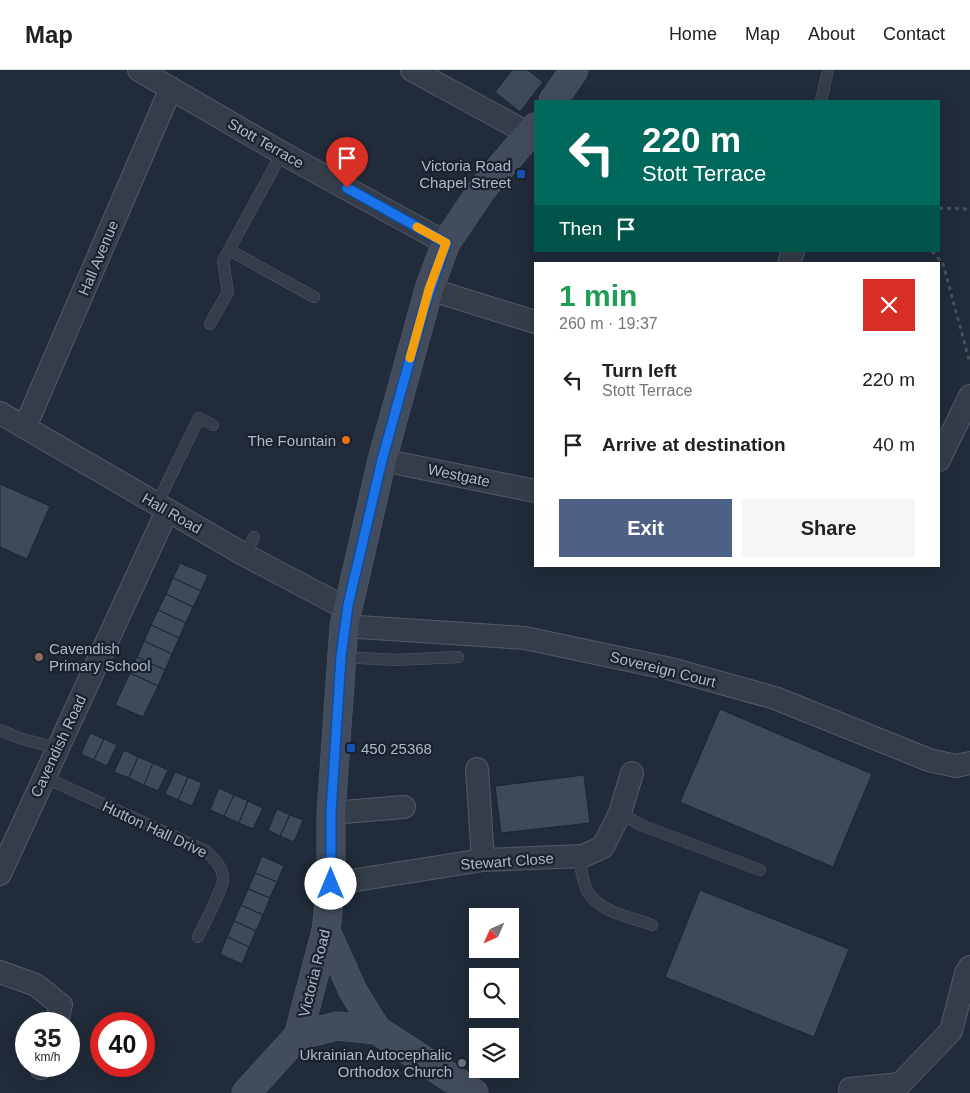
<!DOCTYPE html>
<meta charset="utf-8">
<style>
:root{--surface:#fff;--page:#f6f6f6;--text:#202124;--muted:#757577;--line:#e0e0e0;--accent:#4c6183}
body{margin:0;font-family:Arial,sans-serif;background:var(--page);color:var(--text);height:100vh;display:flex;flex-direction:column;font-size:19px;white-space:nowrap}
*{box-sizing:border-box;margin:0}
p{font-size:16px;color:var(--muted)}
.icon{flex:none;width:28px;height:28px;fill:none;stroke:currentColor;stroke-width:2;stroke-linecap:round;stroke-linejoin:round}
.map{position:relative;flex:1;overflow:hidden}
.sheet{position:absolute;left:534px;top:192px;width:406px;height:305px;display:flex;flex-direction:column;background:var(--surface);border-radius:0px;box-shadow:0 5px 20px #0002}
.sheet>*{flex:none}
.guide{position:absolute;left:534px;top:30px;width:406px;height:152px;border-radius:0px;box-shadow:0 5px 20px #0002;background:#00695c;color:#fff;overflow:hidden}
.needle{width:32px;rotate:225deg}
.buttons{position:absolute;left:469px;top:838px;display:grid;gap:10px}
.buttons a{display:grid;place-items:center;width:50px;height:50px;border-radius:0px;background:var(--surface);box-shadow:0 5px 20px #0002;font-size:25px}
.speed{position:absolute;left:15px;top:942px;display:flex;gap:10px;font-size:25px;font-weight:700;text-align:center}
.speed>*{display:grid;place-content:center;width:65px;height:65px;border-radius:50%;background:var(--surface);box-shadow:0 5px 20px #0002;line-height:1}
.speed small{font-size:12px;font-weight:400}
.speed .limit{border:8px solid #d22;background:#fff;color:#111}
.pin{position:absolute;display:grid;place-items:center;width:42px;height:42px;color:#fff;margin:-51px -21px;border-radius:50% 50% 50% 0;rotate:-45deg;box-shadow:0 0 5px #0007}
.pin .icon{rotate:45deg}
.me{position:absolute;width:55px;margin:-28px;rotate:0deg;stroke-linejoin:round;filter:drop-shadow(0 0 4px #0008)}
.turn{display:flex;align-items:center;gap:18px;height:105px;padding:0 25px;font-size:22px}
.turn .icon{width:65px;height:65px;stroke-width:2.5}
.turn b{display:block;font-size:35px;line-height:42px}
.then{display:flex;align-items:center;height:48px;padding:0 25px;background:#0003;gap:10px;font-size:19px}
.round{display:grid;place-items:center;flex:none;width:52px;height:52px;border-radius:0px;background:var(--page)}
.summary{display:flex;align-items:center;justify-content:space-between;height:85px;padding:0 25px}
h1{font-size:30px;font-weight:700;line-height:38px;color:#1e9e55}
.button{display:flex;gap:10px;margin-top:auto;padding:10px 25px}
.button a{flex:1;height:58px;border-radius:0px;background:var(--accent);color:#fff;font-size:20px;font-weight:700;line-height:58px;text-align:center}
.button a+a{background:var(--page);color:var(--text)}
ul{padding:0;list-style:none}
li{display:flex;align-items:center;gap:15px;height:65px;padding:0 25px}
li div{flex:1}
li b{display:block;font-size:19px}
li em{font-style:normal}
header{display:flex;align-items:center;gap:30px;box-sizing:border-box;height:70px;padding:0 25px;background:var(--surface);border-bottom:1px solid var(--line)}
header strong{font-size:24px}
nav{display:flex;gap:28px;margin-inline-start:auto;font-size:18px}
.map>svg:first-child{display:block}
</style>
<header>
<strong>Map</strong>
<nav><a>Home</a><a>Map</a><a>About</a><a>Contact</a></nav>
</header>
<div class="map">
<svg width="970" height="1023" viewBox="0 0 970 1023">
<rect width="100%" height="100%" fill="#212b39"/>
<!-- building -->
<g fill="#3d4a59" stroke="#1c2430">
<polygon points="512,0 528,0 543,12 520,42 495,22"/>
<polygon points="0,414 50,436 27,489 0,477"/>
<polygon points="180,493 208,505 201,521 173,508"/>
<polygon points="173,508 201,521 193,537 166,524"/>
<polygon points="166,524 193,537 186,553 158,540"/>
<polygon points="158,540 186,553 179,568 151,555"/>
<polygon points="151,555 179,568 172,584 144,571"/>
<polygon points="144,571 172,584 165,600 137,587"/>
<polygon points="137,587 165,600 158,616 130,603"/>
<polygon points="130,603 158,616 143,647 115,635"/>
<polygon points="720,639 872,704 833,797 680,732"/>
<polygon points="90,663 104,669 94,690 81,684"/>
<polygon points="104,669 117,675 107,696 94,690"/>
<polygon points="124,680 138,687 129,708 114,702"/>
<polygon points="138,687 153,693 144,715 129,708"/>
<polygon points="153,693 168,700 158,721 144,715"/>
<polygon points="175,702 188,707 178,730 165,724"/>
<polygon points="584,705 590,753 501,763 495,716"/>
<polygon points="188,707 202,713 192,736 178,730"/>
<polygon points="219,718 234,725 224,746 210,740"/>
<polygon points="234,725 248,731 239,753 224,746"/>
<polygon points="248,731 263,738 253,759 239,753"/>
<polygon points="277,739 290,745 280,766 268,760"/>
<polygon points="290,745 303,750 294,772 280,766"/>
<polygon points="262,786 284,796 277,812 255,803"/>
<polygon points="255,803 277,812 270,828 248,819"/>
<polygon points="248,819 270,828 263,845 241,835"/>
<polygon points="700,820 849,879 814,967 665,907"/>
<polygon points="241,835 263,845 256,861 234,851"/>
<polygon points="234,851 256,861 249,877 227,867"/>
<polygon points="227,867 249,877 242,894 220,884"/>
</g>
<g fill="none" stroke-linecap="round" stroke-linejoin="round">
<defs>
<g id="lane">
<polyline points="821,31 828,0"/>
<polyline points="229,180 314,227"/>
<polyline points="210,254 228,222 223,191 282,83"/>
<polyline points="157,434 199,348 213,355"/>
<polyline points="245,485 254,467"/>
<polyline points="341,587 396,590 458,587"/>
<polyline points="0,660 19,668 57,678"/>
<path d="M 44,707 L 206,781 C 214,788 224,798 223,810 C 222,822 203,855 198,867"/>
<polyline points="620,743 641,755 760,800"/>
<path d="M 583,786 L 579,792 C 582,801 583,814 588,822 C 601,843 631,847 652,855"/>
</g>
<g id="street">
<polyline points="139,0 282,83 446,173"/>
<polyline points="412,0 535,67"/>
<polyline points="789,194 793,181"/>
<polyline points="429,219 535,252"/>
<polyline points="0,343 245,485 334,532 348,535"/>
<polyline points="25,357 171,18"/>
<polyline points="382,390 535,421"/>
<polyline points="939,390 970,326"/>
<polyline points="344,556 525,568 671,599 775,628 929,690 956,696 970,693"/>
<polyline points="477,699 483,790"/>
<polyline points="331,743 404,737"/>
<polyline points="0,804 167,441"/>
<polyline points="331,814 483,790 583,786 603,777 620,743 632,703"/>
<polyline points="0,902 36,915 61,935 56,954"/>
<polyline points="41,998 41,996"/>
<polyline points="850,1019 900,1014 951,961 966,903 970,897"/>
</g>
<g id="secondary">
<polyline points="553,31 574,0"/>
<polyline points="326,861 353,921 377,960"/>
<polyline points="298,966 337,956 377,960 474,1023"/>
<polyline points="246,1023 298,966 326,861 331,814 331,743 344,556 382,390 429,219 446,173 483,118 535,57"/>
</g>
</defs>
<!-- lane casing -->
<use href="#lane" stroke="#525b67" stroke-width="12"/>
<!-- street casing -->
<use href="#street" stroke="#525b67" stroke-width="24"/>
<!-- secondary casing -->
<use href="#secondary" stroke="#525b67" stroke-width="29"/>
<!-- path -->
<g stroke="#415558" stroke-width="3" stroke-dasharray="4 4" stroke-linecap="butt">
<polyline points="939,138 970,139"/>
<polyline points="932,181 943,194 970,293"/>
</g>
<!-- lane -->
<use href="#lane" stroke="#353d4a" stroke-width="11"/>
<!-- street -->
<use href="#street" stroke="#353d4a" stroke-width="22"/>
<!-- secondary -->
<use href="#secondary" stroke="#434c5d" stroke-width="28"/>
</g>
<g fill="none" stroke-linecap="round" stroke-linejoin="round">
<defs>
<polyline id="route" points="331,814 331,743 341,587 348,535 382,390 424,238 446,173 347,118"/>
</defs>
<!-- route casing -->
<use href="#route" stroke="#114b97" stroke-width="12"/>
<!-- route -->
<use href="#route" stroke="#1a73e8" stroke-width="9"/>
<!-- slow -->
<polyline stroke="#f59e0b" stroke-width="9" points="410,288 429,219 446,173 417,157"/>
</g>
<!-- markers -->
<g fill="#1a4fb4" stroke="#1a222e" stroke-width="2">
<rect x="516" y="99" width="10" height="10" rx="2.5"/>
<rect x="346" y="673" width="10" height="10" rx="2.5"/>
</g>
<circle fill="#e8710a" stroke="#1a222e" stroke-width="2" cx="346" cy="370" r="5"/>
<circle fill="#8d6e63" stroke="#1a222e" stroke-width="2" cx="39" cy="587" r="5"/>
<circle fill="#6b7280" stroke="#1a222e" stroke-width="2" cx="462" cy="993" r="5"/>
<g text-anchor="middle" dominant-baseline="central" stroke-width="4.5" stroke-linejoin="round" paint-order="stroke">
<!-- street labels -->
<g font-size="15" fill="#afb8c6" stroke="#1a222e">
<text transform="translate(266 73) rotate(30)">Stott Terrace</text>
<text transform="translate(98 188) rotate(-67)">Hall Avenue</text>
<text transform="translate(459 405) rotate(12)">Westgate</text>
<text transform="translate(172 443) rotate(30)">Hall Road</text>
<text transform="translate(663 599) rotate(14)">Sovereign Court</text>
<text transform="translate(58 676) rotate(-65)">Cavendish Road</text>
<text transform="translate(155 759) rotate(25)">Hutton Hall Drive</text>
<text transform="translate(507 791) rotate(-4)">Stewart Close</text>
<text transform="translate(314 903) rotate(-76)">Victoria Road</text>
</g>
<!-- poi labels -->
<g font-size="15" fill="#afb8c6" stroke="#1a222e" text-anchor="end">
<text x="511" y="95">Victoria Road<tspan x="511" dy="17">Chapel Street</tspan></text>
<text x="336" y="370">The Fountain</text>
<text x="49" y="578" text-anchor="start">Cavendish<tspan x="49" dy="17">Primary School</tspan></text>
<text x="361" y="678" text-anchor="start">450 25368</text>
<text x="452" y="984">Ukrainian Autocephalic<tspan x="452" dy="17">Orthodox Church</tspan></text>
</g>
</g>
</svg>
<div class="buttons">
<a><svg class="needle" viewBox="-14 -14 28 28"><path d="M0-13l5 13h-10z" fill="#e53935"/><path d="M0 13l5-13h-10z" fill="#757577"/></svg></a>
<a><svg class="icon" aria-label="search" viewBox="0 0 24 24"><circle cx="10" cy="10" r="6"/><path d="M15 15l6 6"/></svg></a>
<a><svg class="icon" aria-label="layers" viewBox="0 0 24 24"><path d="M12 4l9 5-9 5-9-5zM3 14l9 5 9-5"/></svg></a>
</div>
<div class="speed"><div>35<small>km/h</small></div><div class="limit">40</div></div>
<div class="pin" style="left:347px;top:118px;background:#d93025"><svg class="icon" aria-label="arrive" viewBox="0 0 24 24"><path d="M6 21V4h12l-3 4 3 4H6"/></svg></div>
<svg class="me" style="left:331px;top:814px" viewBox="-20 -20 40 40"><circle r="19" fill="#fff"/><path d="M0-13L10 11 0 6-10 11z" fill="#1a73e8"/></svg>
<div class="guide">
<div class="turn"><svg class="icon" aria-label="left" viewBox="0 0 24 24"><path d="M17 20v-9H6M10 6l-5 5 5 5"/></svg><div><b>220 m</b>Stott Terrace</div></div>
<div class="then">Then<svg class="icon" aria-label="arrive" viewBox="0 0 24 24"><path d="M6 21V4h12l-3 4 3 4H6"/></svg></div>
</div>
<section class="sheet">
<div class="summary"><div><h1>1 min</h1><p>260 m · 19:37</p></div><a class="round" style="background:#d93025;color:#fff"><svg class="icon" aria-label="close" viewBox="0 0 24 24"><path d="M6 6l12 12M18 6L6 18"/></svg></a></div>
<ul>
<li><svg class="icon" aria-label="left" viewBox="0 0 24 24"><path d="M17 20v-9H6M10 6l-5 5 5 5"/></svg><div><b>Turn left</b><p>Stott Terrace</p></div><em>220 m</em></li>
<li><svg class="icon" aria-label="arrive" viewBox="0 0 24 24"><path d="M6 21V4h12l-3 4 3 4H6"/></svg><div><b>Arrive at destination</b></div><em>40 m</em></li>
</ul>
<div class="button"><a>Exit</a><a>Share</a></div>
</section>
</div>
